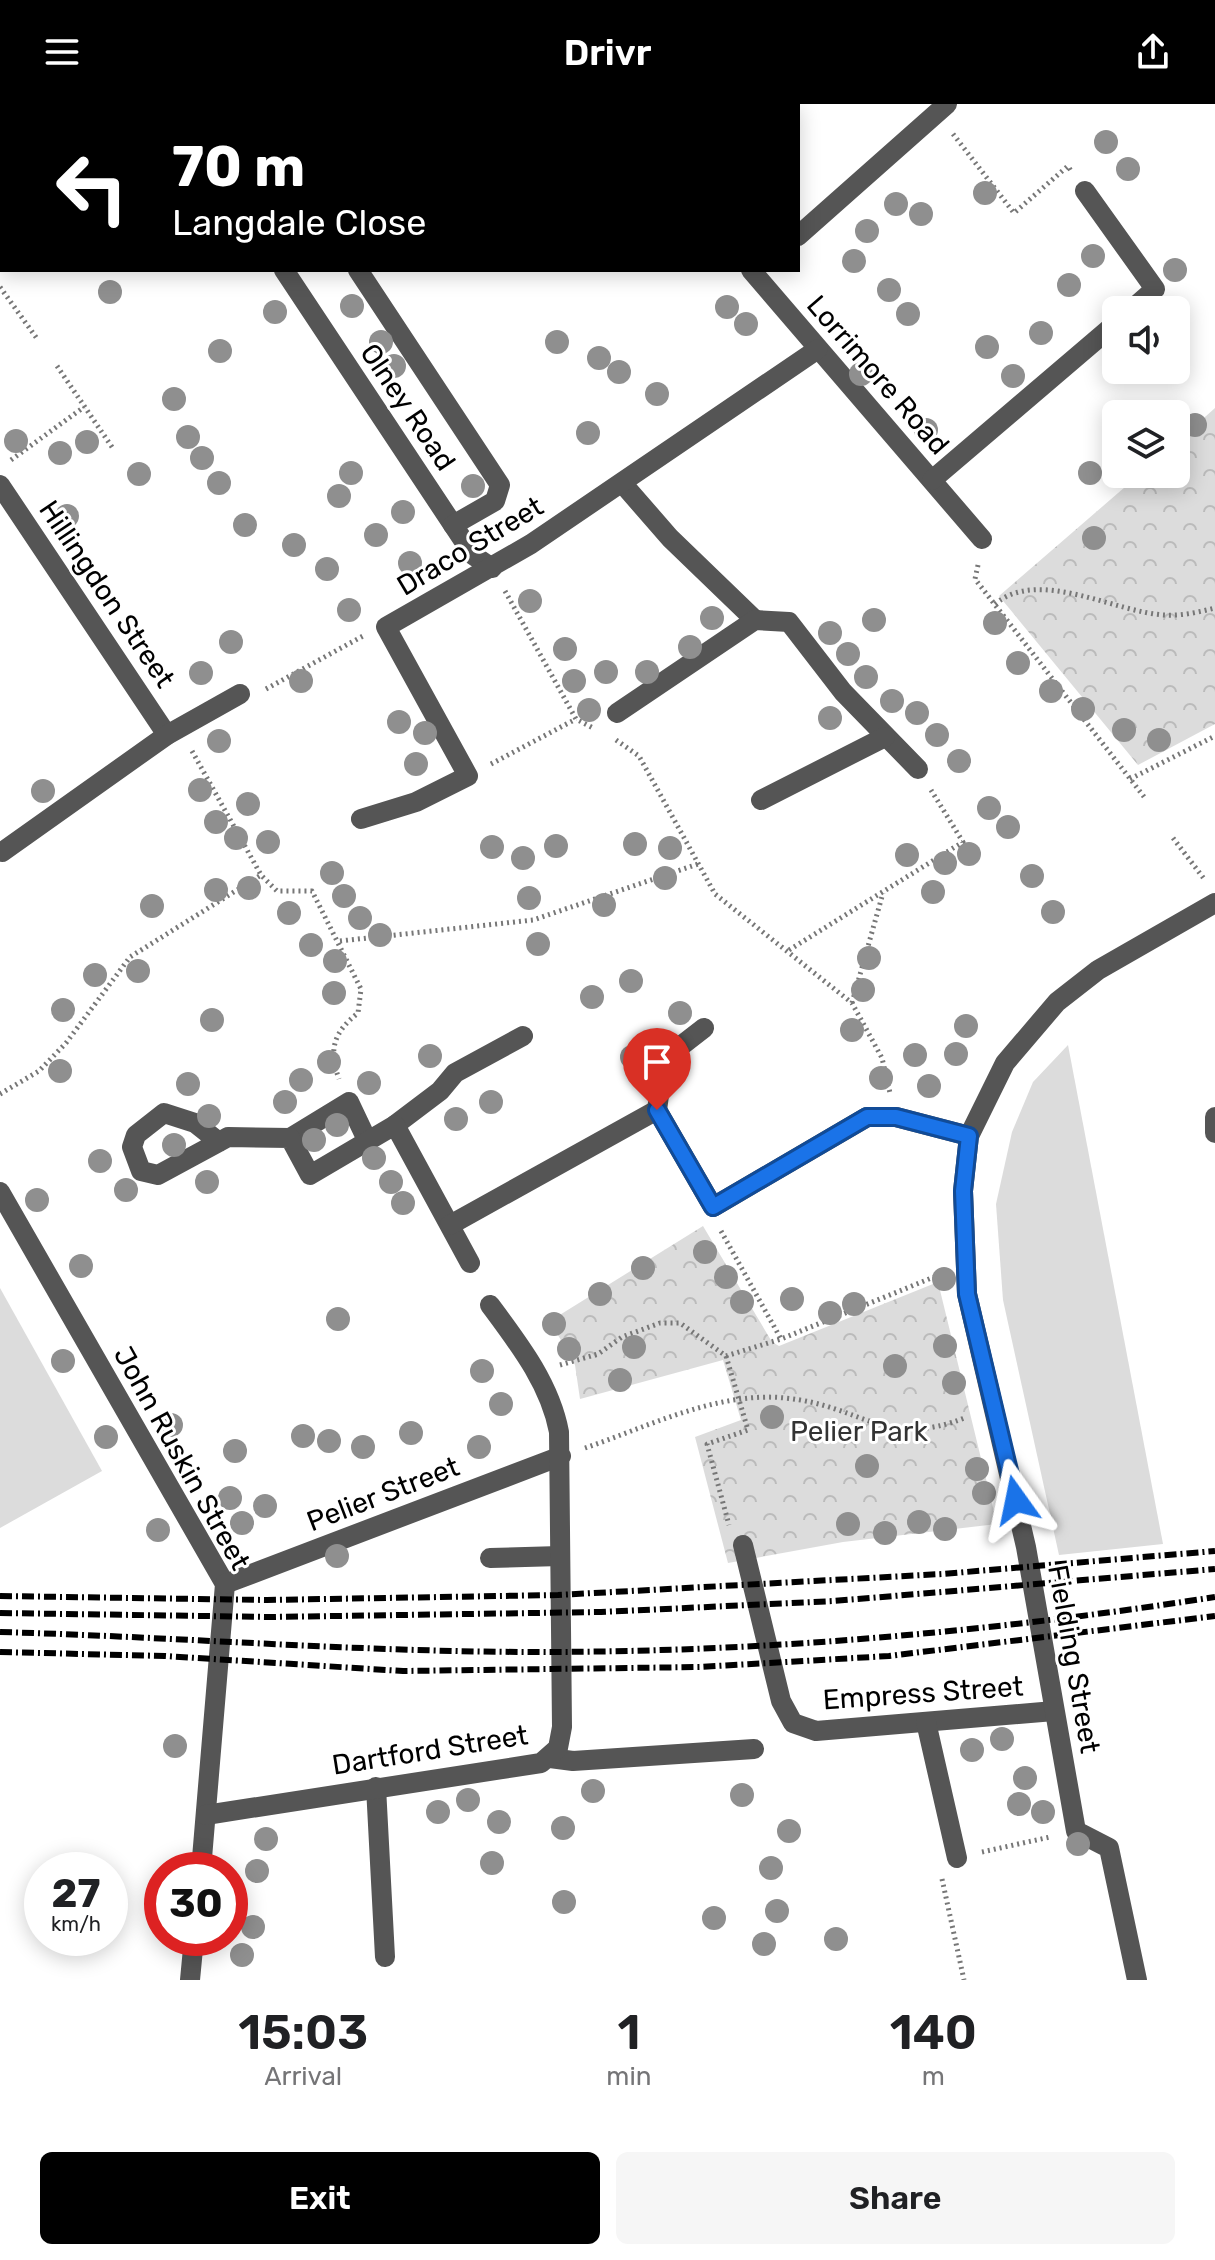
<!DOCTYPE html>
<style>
:root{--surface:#fff;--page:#f6f6f6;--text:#202124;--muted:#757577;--accent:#000}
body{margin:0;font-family:Rubik,sans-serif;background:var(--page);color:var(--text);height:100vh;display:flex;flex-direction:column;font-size:30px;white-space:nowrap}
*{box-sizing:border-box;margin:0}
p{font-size:26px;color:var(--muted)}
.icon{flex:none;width:44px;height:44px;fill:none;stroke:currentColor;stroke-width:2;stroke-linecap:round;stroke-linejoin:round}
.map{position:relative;height:1876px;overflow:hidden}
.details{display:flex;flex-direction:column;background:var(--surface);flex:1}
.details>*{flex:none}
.hud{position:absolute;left:0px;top:0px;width:800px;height:168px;box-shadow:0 4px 20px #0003;background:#000;color:#fff;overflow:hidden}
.fabs{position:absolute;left:1102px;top:192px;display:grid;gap:16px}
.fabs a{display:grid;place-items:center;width:88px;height:88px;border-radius:12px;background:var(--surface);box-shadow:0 4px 20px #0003;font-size:40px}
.speed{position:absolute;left:24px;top:1748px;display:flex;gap:16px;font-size:40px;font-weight:700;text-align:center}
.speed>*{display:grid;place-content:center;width:104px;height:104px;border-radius:50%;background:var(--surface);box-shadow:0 4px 20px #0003;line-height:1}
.speed small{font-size:20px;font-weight:400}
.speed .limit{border:12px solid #d22;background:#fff;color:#111}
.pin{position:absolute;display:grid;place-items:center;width:68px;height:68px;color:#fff;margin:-82px -34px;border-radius:50% 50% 50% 0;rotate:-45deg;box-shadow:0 0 8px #0007}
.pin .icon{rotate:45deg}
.me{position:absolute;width:88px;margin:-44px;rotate:348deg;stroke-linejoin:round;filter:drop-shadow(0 0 6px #0008)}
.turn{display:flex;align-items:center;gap:28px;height:168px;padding:0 40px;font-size:36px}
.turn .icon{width:104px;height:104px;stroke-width:2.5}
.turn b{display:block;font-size:56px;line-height:68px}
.eta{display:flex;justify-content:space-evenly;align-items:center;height:136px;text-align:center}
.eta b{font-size:48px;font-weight:600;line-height:56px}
.primary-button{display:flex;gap:16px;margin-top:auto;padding:16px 40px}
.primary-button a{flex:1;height:92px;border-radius:12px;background:var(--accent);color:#fff;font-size:32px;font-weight:600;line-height:92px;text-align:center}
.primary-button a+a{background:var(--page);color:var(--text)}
header{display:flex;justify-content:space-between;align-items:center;height:104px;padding:0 40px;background:var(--accent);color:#fff;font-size:36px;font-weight:600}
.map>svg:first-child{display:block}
</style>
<header><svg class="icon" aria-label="menu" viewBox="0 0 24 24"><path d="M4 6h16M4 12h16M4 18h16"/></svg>Drivr<svg class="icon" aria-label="share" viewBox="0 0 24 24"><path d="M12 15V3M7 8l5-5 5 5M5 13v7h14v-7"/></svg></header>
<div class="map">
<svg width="1215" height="1876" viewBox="0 0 1215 1876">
<defs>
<pattern id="park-crowns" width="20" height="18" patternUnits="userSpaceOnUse" patternTransform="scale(2)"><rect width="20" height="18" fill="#dcdcdc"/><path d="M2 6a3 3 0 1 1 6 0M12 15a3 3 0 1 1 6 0" fill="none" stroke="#bbb"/></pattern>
</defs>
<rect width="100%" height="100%" fill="#fff"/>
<!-- park -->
<g fill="url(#park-crowns)">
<polygon points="1215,304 1215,620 1138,661 999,492 1140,370 1176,370 1176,339"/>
<polygon points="703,1122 772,1238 779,1242 938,1178 997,1420 843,1438 728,1459 695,1333 741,1316 723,1256 580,1295 575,1261 550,1217"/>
</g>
<!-- garden -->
<g fill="#dcdcdc">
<polygon points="1068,941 1163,1440 1059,1451 1003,1196 996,1100 1012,1028 1033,978"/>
<polygon points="0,1184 102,1367 0,1424"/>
</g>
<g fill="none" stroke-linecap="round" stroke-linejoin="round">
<!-- path -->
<g stroke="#777" stroke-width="5" stroke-dasharray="2 4" stroke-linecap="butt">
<polyline points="41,0 43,2"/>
<polyline points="65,2 68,0"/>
<polyline points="953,30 1014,109 1068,62 1071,67"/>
<polyline points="0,183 38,236"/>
<polyline points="57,262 114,346"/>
<polyline points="11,356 84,303"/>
<polyline points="978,461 975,475 1145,694"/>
<polyline points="505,487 576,615 593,624"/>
<path d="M 995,500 C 1039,463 1116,509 1165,511 C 1182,512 1199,508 1215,504"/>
<polyline points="266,585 363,532"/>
<polyline points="616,636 639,652 715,790 852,899 882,954 890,989"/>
<path d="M 192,647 L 261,771 L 277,787 L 312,787 L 361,885 L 358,909 C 334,928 328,945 339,975"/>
<polyline points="491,660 576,615"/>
<polyline points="1130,675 1215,632"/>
<polyline points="1173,734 1205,776"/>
<polyline points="340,837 533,816 698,760"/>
<polyline points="789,846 963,738 931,686"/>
<polyline points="852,899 883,789"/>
<polyline points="0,990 39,967 66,939 130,853 261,771"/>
<polyline points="721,1127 781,1235"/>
<polyline points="726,1252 748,1326 707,1340 729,1421"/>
<polyline points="560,1261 598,1250 622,1233 660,1219 680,1219 726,1252 781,1235 939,1171"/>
<path d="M 585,1344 C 647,1323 718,1287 785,1294 C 861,1301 885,1346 967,1313"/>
<polyline points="982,1748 1050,1733"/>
<polyline points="942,1775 964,1876"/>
</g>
<!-- minor -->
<g stroke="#555" stroke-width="20">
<polyline points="174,0 175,2"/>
<polyline points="630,0 631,2"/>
<polyline points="1085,87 1155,185 1131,206"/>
<polyline points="798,132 947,0"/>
<polyline points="284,166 473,451 492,464"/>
<polyline points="358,166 500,381 495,397 453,421"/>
<polyline points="751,166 982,435"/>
<polyline points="932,376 1116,219"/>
<polyline points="623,380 670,434 755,516"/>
<polyline points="0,381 167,631"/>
<polyline points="617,609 755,516 789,518 843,588 918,665"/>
<polyline points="761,696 885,633"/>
<polyline points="361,715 416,698 468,672 386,523 531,440 818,245"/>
<polyline points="2,748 167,631 240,590"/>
<polyline points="657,1006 664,955 704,924"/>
<polyline points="1215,1013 1215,1029"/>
<polyline points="395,1021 440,987 455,969 523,932"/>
<polyline points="290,1034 349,998 367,1036"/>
<polyline points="219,1038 195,1019 164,1009 136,1031 132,1043 141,1067 158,1071 219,1038 228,1033 290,1034 310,1071 395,1021 470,1159"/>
<polyline points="0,1088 225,1480 201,1766"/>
<polyline points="450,1121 657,1006 713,1103 867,1013 896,1013 969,1032"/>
<polyline points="743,1441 781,1597 793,1619 816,1627 1054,1607"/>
<polyline points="490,1454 560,1452"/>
<polyline points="225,1480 561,1352"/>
<polyline points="926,1618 957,1754"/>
<polyline points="550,1654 573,1657 754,1645"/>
<polyline points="376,1683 385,1853"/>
<path d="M 206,1711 L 541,1659 L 558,1644 L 562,1623 L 559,1328 C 550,1280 519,1240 490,1201"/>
<polyline points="190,1876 194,1834"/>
<polyline points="1137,1876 1109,1744 1076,1727 1026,1443 967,1190 963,1087 969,1032 1005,959 1057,898 1098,866 1215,799"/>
</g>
<!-- rail -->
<g stroke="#000" stroke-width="6" stroke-dasharray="12 4 2 4" stroke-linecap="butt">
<polyline points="0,1492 267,1496 558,1491 942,1470 1215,1447"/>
<polyline points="0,1509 271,1513 601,1508 834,1497 1215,1465"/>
<path d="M 0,1528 C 180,1533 359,1548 538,1548 C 766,1548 990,1528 1215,1493"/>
<polyline points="0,1548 165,1552 403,1567 700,1563 889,1552 1215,1512"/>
</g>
</g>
<!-- trees -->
<g fill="#8f8f8f">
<circle cx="1106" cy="38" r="12"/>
<circle cx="1128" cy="65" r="12"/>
<circle cx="985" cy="89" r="12"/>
<circle cx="896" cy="100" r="12"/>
<circle cx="921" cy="110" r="12"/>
<circle cx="867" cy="127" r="12"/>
<circle cx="1093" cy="152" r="12"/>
<circle cx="854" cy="157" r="12"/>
<circle cx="1175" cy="166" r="12"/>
<circle cx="1069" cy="181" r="12"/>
<circle cx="889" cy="186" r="12"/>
<circle cx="110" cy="188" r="12"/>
<circle cx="352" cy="202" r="12"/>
<circle cx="727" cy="203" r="12"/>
<circle cx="275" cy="208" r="12"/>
<circle cx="908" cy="210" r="12"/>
<circle cx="746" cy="220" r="12"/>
<circle cx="1041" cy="229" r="12"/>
<circle cx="381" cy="238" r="12"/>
<circle cx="557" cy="238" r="12"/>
<circle cx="987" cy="243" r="12"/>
<circle cx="220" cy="247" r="12"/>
<circle cx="599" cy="254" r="12"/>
<circle cx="394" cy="262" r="12"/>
<circle cx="619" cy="268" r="12"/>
<circle cx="861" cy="270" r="12"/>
<circle cx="1013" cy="272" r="12"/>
<circle cx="657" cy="290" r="12"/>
<circle cx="174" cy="295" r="12"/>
<circle cx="1195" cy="321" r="12"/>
<circle cx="926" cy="326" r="12"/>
<circle cx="588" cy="329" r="12"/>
<circle cx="188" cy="333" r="12"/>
<circle cx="16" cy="337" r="12"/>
<circle cx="87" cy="338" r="12"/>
<circle cx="60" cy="349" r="12"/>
<circle cx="202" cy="354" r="12"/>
<circle cx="351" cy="369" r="12"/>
<circle cx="1090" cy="369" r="12"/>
<circle cx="139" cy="370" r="12"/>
<circle cx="219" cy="379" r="12"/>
<circle cx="473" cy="382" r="12"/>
<circle cx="339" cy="392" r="12"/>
<circle cx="403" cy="408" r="12"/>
<circle cx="67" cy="412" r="12"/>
<circle cx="245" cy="421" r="12"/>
<circle cx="376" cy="431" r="12"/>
<circle cx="1094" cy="434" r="12"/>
<circle cx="294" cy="441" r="12"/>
<circle cx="410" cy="459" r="12"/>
<circle cx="327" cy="465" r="12"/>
<circle cx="530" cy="497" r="12"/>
<circle cx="349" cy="506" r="12"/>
<circle cx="712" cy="514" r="12"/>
<circle cx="874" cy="516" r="12"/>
<circle cx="995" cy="519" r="12"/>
<circle cx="830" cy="529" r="12"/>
<circle cx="231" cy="538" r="12"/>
<circle cx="690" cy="543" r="12"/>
<circle cx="565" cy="545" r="12"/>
<circle cx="848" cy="550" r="12"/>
<circle cx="1018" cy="559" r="12"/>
<circle cx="606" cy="568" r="12"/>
<circle cx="647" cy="568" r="12"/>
<circle cx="201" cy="569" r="12"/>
<circle cx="866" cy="573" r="12"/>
<circle cx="301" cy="577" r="12"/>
<circle cx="574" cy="577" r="12"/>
<circle cx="1051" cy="587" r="12"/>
<circle cx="892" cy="597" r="12"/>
<circle cx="1083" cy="605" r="12"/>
<circle cx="589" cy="606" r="12"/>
<circle cx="917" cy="609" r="12"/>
<circle cx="830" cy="614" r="12"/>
<circle cx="399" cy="618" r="12"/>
<circle cx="1124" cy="626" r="12"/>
<circle cx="425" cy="629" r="12"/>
<circle cx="937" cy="631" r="12"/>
<circle cx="1159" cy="636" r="12"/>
<circle cx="219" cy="637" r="12"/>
<circle cx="959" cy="657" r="12"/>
<circle cx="416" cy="660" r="12"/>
<circle cx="200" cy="686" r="12"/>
<circle cx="43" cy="687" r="12"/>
<circle cx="248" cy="700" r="12"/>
<circle cx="989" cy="704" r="12"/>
<circle cx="216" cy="718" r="12"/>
<circle cx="1008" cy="723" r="12"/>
<circle cx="236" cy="734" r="12"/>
<circle cx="268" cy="738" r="12"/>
<circle cx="635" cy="740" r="12"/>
<circle cx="556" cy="742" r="12"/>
<circle cx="492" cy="743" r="12"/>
<circle cx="670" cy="744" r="12"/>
<circle cx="969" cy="750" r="12"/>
<circle cx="907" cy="751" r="12"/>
<circle cx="523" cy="754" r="12"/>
<circle cx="945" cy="759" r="12"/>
<circle cx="332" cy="769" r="12"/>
<circle cx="1032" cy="772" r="12"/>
<circle cx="665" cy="774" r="12"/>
<circle cx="249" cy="784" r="12"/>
<circle cx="216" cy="786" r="12"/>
<circle cx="933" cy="788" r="12"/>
<circle cx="344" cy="792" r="12"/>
<circle cx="529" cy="794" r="12"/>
<circle cx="604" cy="801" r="12"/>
<circle cx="152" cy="802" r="12"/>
<circle cx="1053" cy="808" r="12"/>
<circle cx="289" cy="809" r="12"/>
<circle cx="360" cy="814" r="12"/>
<circle cx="380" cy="831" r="12"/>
<circle cx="538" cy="840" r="12"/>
<circle cx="311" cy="841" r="12"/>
<circle cx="869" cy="854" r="12"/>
<circle cx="335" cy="857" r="12"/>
<circle cx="138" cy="867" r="12"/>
<circle cx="95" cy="871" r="12"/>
<circle cx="631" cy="877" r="12"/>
<circle cx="863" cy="886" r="12"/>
<circle cx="334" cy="889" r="12"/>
<circle cx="592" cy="893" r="12"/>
<circle cx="63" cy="906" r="12"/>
<circle cx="680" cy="909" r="12"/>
<circle cx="212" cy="916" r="12"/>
<circle cx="966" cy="922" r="12"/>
<circle cx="852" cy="926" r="12"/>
<circle cx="956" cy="950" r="12"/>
<circle cx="915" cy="951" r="12"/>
<circle cx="430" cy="952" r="12"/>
<circle cx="632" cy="953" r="12"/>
<circle cx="329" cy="958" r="12"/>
<circle cx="60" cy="967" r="12"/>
<circle cx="881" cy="974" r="12"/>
<circle cx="301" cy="976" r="12"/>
<circle cx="369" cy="979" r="12"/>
<circle cx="188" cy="980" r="12"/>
<circle cx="929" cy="982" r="12"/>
<circle cx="285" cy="998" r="12"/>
<circle cx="491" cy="998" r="12"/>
<circle cx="209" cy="1012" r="12"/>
<circle cx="456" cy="1015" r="12"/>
<circle cx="337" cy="1021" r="12"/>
<circle cx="314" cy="1036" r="12"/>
<circle cx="174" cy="1041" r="12"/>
<circle cx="374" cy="1054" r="12"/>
<circle cx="100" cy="1057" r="12"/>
<circle cx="207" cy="1078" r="12"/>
<circle cx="391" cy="1078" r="12"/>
<circle cx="126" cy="1086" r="12"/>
<circle cx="37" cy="1096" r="12"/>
<circle cx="403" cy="1099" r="12"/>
<circle cx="705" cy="1148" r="12"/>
<circle cx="81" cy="1162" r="12"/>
<circle cx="643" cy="1164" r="12"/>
<circle cx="726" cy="1173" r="12"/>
<circle cx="944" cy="1175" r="12"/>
<circle cx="600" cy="1190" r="12"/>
<circle cx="792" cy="1195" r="12"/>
<circle cx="742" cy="1198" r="12"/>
<circle cx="854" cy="1200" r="12"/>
<circle cx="830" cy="1209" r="12"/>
<circle cx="338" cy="1215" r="12"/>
<circle cx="554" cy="1220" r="12"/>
<circle cx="945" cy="1242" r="12"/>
<circle cx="634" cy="1243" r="12"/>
<circle cx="569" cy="1245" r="12"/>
<circle cx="63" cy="1257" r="12"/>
<circle cx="895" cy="1262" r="12"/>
<circle cx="482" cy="1267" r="12"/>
<circle cx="620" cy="1276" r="12"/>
<circle cx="954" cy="1279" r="12"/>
<circle cx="501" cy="1300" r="12"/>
<circle cx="772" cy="1313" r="12"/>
<circle cx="171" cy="1321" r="12"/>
<circle cx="411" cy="1329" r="12"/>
<circle cx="303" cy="1332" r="12"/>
<circle cx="106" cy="1333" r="12"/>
<circle cx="329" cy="1337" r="12"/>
<circle cx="363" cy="1343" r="12"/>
<circle cx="479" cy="1343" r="12"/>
<circle cx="235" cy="1347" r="12"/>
<circle cx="867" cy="1362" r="12"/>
<circle cx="977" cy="1365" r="12"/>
<circle cx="984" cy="1389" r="12"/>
<circle cx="230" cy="1394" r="12"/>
<circle cx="265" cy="1402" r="12"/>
<circle cx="919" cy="1418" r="12"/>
<circle cx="242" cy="1419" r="12"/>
<circle cx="848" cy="1420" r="12"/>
<circle cx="945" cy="1425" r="12"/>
<circle cx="158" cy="1426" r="12"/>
<circle cx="885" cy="1429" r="12"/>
<circle cx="337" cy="1452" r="12"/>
<circle cx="1002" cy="1635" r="12"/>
<circle cx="175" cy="1642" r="12"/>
<circle cx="972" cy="1646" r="12"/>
<circle cx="1025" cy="1674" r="12"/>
<circle cx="593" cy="1687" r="12"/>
<circle cx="742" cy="1691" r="12"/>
<circle cx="468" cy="1696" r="12"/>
<circle cx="1019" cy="1700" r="12"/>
<circle cx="438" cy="1708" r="12"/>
<circle cx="1043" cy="1708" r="12"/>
<circle cx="499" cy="1718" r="12"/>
<circle cx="563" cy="1724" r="12"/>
<circle cx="789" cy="1727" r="12"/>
<circle cx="266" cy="1735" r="12"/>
<circle cx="1078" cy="1740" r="12"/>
<circle cx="492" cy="1759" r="12"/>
<circle cx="771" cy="1764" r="12"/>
<circle cx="257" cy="1767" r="12"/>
<circle cx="564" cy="1798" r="12"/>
<circle cx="777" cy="1807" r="12"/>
<circle cx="714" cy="1814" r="12"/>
<circle cx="253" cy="1823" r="12"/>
<circle cx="836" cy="1835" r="12"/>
<circle cx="764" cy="1840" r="12"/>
<circle cx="242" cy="1851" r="12"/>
</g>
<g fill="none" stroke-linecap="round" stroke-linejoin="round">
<defs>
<polyline id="route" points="657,1006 713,1103 867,1013 896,1013 969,1032 963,1087 967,1190 1016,1396"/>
</defs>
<!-- route casing -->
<use href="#route" stroke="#114b97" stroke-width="20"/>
<!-- route -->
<use href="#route" stroke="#1a73e8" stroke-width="14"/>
</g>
<g text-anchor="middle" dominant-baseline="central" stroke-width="6" stroke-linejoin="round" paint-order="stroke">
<!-- street labels -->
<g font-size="28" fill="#000" stroke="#fff">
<text transform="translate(878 271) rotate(49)">Lorrimore Road</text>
<text transform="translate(408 303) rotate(56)">Olney Road</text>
<text transform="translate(470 442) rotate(-31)">Draco Street</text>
<text transform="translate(107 490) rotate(56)">Hillingdon Street</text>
<text transform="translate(182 1354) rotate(61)">John Ruskin Street</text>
<text transform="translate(383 1390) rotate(-21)">Pelier Street</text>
<text transform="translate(1074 1555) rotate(80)">Fielding Street</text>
<text transform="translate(923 1589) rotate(-4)">Empress Street</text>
<text transform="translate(430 1646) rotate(-9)">Dartford Street</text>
</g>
<!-- park labels -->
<g font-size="28" fill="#333" stroke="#fff">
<text x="859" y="1327">Pelier Park</text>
</g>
</g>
</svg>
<div class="fabs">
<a><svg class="icon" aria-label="sound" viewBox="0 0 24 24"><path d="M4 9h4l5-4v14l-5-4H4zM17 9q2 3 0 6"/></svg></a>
<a><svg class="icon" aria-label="layers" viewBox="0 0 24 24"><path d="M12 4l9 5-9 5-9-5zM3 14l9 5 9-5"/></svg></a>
</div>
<div class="speed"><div>27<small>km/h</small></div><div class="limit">30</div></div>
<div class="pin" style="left:657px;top:1006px;background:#d93025"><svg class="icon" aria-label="arrive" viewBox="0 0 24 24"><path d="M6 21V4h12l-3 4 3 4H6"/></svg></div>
<svg class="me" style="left:1016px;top:1396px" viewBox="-20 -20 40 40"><path d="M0-17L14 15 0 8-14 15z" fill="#1a73e8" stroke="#fff" stroke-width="4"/></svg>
<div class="hud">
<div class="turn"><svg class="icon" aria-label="left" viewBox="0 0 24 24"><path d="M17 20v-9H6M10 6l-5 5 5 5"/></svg><div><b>70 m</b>Langdale Close</div></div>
</div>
</div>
<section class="details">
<div class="eta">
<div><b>15:03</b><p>Arrival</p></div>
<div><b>1</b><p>min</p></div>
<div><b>140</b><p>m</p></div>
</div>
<div class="primary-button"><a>Exit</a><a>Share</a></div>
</section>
